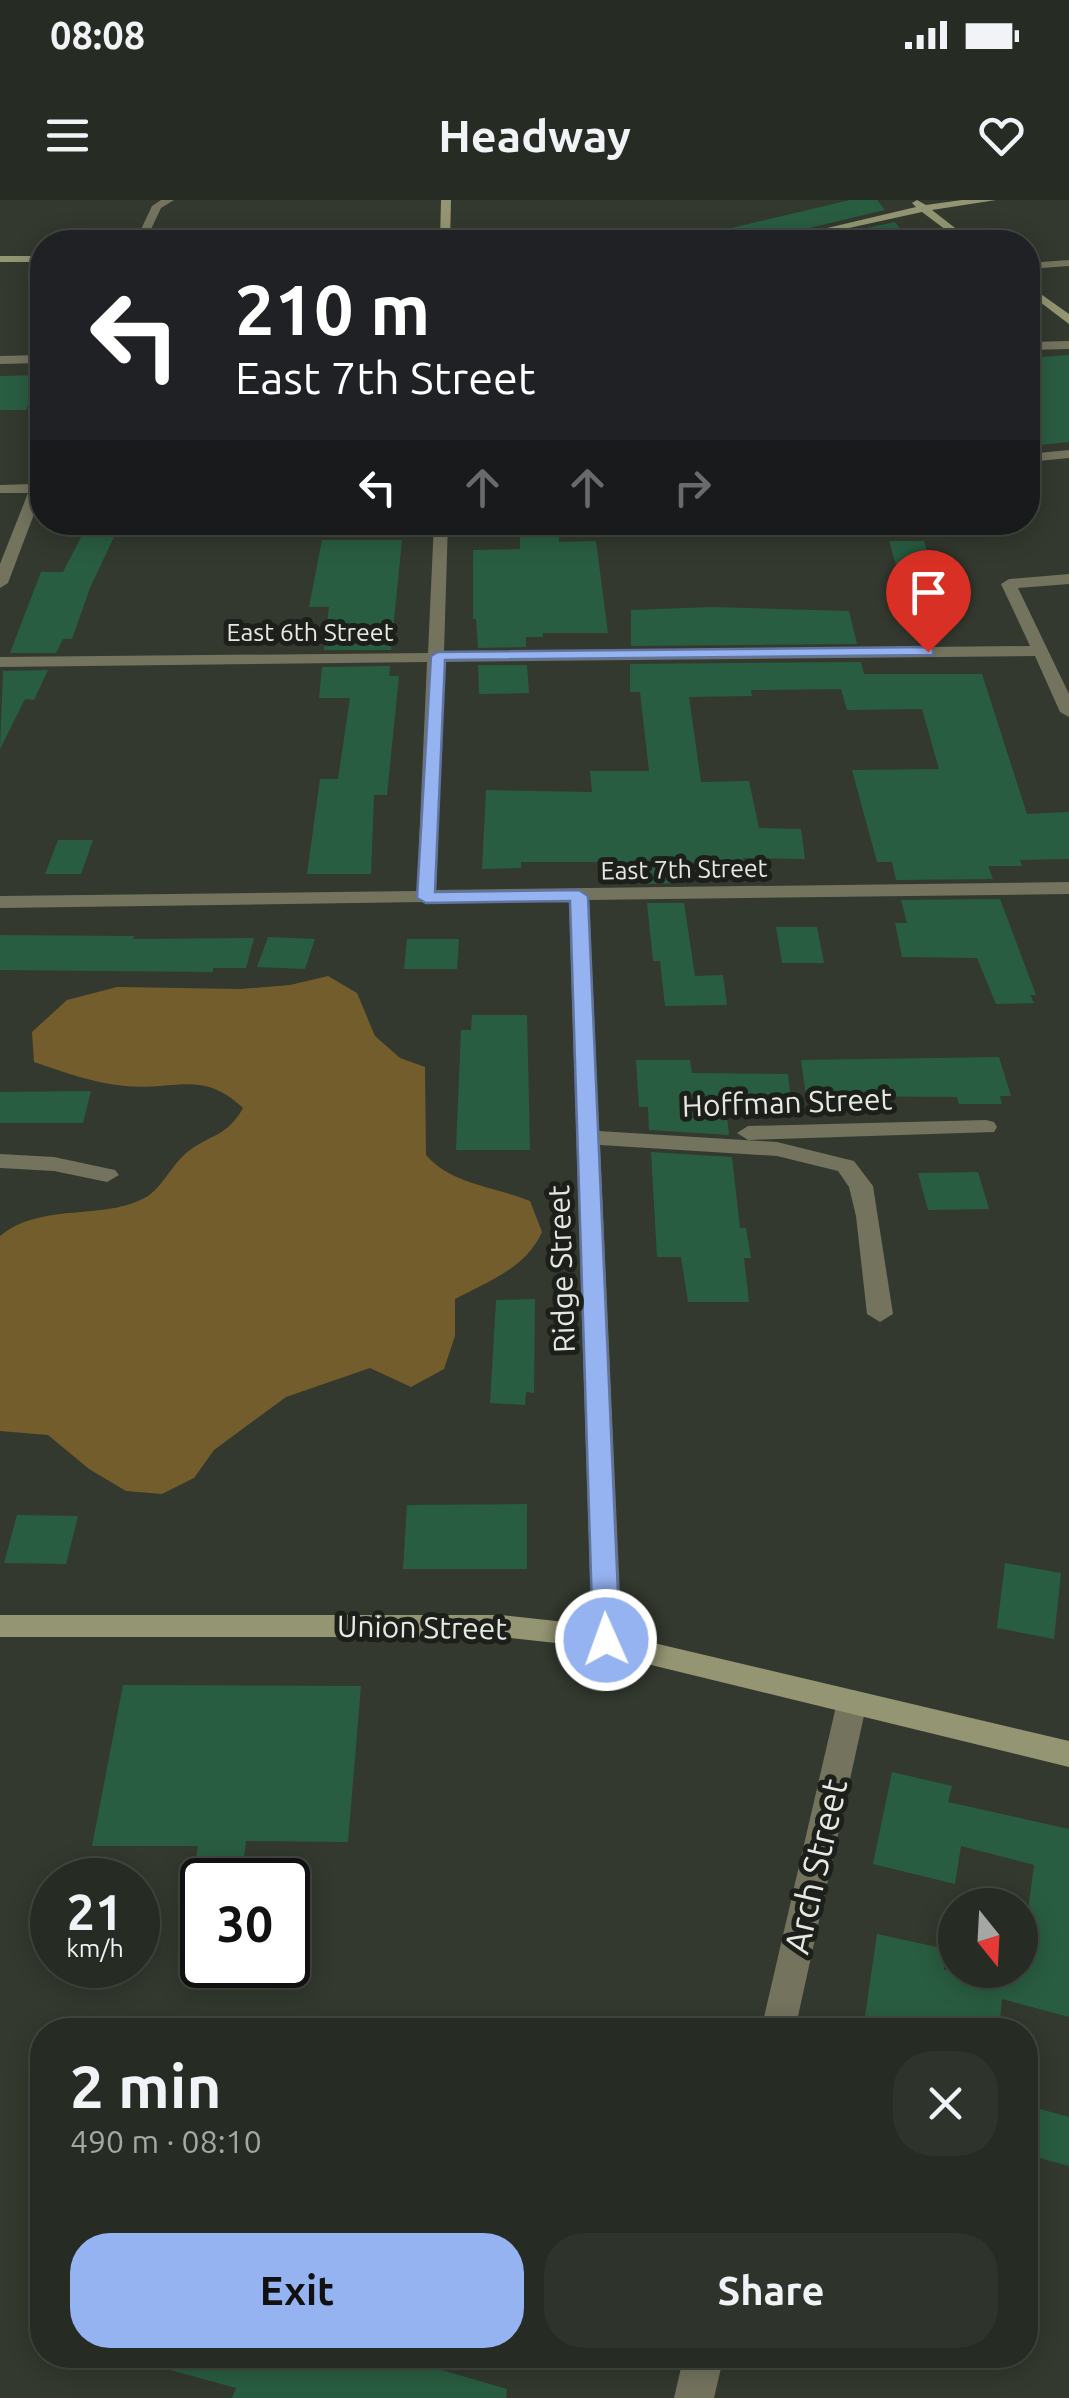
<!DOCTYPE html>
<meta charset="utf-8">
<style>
:root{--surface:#262b23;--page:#2e332b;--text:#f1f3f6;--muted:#a4a7a6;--line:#424741;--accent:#95b2f1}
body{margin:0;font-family:Ubuntu,sans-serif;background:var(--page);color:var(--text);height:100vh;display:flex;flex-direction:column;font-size:38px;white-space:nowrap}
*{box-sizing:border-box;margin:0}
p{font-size:32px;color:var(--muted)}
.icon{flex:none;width:55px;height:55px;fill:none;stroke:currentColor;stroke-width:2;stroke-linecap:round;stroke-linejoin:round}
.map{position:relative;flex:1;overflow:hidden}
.panel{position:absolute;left:30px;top:1818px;width:1008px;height:350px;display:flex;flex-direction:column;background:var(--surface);border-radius:40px;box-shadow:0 5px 25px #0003,0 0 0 2px var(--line)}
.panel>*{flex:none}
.guide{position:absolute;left:30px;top:30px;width:1010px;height:305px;border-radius:40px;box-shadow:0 5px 25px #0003,0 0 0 2px var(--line);background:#202124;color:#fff;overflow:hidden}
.needle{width:65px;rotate:162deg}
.buttons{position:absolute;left:938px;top:1688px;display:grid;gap:20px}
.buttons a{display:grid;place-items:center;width:100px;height:100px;border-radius:50%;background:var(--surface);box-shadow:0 5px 25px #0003,0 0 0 2px var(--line);font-size:50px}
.speed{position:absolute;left:30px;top:1658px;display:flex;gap:20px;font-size:50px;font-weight:700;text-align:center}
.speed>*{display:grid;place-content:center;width:130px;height:130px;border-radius:50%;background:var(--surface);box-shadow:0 5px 25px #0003,0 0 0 2px var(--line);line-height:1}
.speed small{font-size:25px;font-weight:400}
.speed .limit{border:5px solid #111;border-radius:15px;background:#fff;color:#111}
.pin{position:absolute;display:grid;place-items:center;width:85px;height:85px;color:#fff;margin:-102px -42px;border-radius:50% 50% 50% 0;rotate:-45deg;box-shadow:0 0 10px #0007}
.pin .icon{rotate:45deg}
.me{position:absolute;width:110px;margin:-55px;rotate:358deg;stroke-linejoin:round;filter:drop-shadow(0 0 8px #0008)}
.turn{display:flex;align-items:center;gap:35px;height:210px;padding:0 40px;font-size:45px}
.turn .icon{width:130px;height:130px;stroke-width:2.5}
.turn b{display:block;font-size:70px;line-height:85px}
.lanes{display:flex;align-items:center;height:95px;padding:0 40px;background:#0003;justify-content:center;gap:50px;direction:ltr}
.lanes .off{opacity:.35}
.round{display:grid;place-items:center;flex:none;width:105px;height:105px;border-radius:40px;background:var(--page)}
.summary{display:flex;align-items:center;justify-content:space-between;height:170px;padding:0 40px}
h1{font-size:60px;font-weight:700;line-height:75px}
.button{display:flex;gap:20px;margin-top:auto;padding:20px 40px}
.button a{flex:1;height:115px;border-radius:40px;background:var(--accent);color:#111;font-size:40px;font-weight:700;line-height:115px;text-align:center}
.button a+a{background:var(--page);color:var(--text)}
.status{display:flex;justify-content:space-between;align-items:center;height:70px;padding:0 50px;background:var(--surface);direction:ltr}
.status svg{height:28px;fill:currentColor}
header{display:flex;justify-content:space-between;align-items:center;height:130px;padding:0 40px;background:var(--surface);font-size:45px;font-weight:700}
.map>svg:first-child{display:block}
</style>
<div class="status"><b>08:08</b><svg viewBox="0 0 49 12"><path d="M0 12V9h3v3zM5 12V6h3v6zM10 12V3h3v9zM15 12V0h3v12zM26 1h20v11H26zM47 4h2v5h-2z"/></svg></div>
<header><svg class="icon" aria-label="menu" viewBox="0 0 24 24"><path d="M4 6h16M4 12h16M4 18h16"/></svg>Headway<svg class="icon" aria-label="heart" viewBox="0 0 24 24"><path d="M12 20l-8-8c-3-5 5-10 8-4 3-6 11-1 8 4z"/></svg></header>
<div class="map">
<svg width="1069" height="2198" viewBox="0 0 1069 2198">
<rect width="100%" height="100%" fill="#33392f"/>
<!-- forest -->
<path fill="#735d2d" d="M 328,776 L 357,793 L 375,836 L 400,858 L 425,867 L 426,955 C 452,985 494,986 530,1001 L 542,1032 C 526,1068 489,1081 455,1099 L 455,1136 L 444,1169 L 411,1187 L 370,1168 L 286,1197 L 214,1250 L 194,1278 L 162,1294 L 126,1291 L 89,1269 L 48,1235 L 0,1231 L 0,1036 C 43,1001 105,1022 148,996 C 164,985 174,961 190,950 C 214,933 227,936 243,908 C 202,869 174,891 125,886 C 94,883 63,872 34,862 L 32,832 L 67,800 L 117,787 L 240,789 L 290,785 Z"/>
<!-- building -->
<g fill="#295d41">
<polygon points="877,0 885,10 767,38 764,42 724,42 723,30 850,0"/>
<polygon points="895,22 911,42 800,42"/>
<polygon points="1069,155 1069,242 1028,246 1028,158"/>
<polygon points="41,175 26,210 0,210 0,176"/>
<polygon points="89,322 121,322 90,388 72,439 63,439 56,453 10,453 41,372 63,372"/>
<polygon points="520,322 559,322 559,342 596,341 608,433 543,433 543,437 526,437 526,447 478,448 476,419 473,419 473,350 520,349"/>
<polygon points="322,340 402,340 391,450 324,450 329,407 309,407"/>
<polygon points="889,341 924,341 944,401 906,401"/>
<polygon points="713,407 849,411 857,444 631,446 631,410"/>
<polygon points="861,462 864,474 982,474 1027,614 1069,612 1069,659 1020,660 1022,666 988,666 993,679 896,680 892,662 877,662 852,570 939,569 922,509 847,510 841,489 751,490 752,496 689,497 701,582 749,581 759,628 801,629 805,659 743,658 744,663 686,663 686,671 679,671 681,683 647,684 647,665 599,665 599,662 521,662 521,668 482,669 486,590 592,592 590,571 649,571 640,492 630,492 630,464"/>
<polygon points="478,465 527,465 529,493 479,494"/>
<polygon points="390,466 389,476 399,476 387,595 374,595 371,674 307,674 320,579 338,579 350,498 319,498 322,467"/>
<polygon points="48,470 34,500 25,499 0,549 3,471"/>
<polygon points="58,640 93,640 81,674 45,674"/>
<polygon points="1000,699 1036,795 1030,795 1034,803 996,804 977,758 902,757 895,723 907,723 901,700"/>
<polygon points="647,703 684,703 695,776 723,775 727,805 665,806 660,761 653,761"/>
<polygon points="776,727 817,727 824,763 782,763"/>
<polygon points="0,735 134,736 133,739 254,738 246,768 213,768 213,772 0,770"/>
<polygon points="268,737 315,739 305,769 257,767"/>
<polygon points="407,739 459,739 457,769 404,769"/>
<polygon points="472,815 527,815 530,950 456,950 461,830 471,830"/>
<polygon points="999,857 1011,896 1000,896 1002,904 959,904 957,897 806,896 801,860"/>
<polygon points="636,860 690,860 692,873 788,874 792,908 726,907 729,935 649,930 648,907 639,907"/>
<polygon points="91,891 83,923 0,923 0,892"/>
<polygon points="651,952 732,957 740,1028 746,1028 751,1058 744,1058 749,1102 688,1102 681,1057 657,1057"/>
<polygon points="978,972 989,1009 928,1010 918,973"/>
<polygon points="535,1099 534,1193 526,1192 525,1205 490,1203 496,1100"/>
<polygon points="527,1304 527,1369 403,1369 407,1305"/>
<polygon points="17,1315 78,1316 66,1364 4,1363"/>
<polygon points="1005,1363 1061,1373 1054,1439 997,1428"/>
<polygon points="123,1485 361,1486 348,1642 246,1641 242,1672 194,1672 198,1646 92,1646"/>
<polygon points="892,1572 952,1586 948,1602 1069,1629 1069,1817 1002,1799 999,1830 863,1830 877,1734 946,1749 944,1770 1020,1770 1034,1665 961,1646 955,1684 873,1664"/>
<polygon points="1025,1905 1069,1917 1069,1966 1025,1954"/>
<polygon points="153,2155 390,2155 507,2189 506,2198 232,2198 236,2188 152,2165"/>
</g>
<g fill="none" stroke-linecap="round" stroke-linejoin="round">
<!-- street -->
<g fill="#73735e" fill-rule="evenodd">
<polygon points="161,0 174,0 161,8 145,42 135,42 152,6"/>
<polygon points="1069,60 1069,66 1028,69 1028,63"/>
<polygon points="1069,141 1069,149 1028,150 1028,142"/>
<polygon points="42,155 42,163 0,164 0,156"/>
<polygon points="1069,250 1069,258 1028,262 1028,254"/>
<polygon points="42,272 42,293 8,383 0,388 0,364 28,293 0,293 0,285 32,284"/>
<polygon points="434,322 448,322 444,452 1030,446 1001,384 1009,379 1069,374 1069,384 1018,388 1069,494 1069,517 1060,512 1035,456 444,462 436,690 1069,682 1069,694 589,700 599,931 777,942 854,961 873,986 893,1114 880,1122 867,1114 856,1016 849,987 838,971 777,956 600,945 622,1441 617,1449 607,1453 597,1449 592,1441 569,700 0,708 0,696 417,691 427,462 0,467 0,457 428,453"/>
<polygon points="986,920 994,922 997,927 994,932 748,940 737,933 748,926"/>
<polygon points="0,954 54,957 115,970 119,975 107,982 54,971 0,968"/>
<polygon points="852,1490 863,1493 867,1502 795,1830 761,1830 837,1502 841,1493"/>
<polygon points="684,2155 724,2155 714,2198 674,2198"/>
</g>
<!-- secondary -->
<g fill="#949572" fill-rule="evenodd">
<polygon points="441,0 451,0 450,42 440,42"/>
<polygon points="962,0 996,0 932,10 973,42 962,42 922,12 785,42 768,42 916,7 912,3 917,0 926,5"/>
<rect x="0" y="56" width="42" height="6"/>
<polygon points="1028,85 1069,114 1069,124 1028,93"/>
<polygon points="0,1415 501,1415 565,1422 1069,1541 1069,1567 565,1444 501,1437 0,1437"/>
</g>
</g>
<!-- route -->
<polygon fill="#95b2f1" stroke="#61749d" stroke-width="2.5" points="928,447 933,449 933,455 445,460 435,692 579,690 588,696 620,1440 616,1448 606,1451 597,1448 593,1440 570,701 426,703 417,698 431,456 438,452"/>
<g text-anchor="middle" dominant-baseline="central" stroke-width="10" stroke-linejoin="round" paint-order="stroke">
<!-- far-street labels -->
<g font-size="25" fill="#e5e9e2" stroke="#1c1f1a">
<text x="310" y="432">East 6th Street</text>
<text transform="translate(684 669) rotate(-1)">East 7th Street</text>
</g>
<!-- street labels -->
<g font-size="30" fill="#e5e9e2" stroke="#1c1f1a">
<text transform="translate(787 902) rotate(-2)">Hoffman Street</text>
<text transform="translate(561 1069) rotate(-92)">Ridge Street</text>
<text transform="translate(422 1427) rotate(1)">Union Street</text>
</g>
<!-- near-street labels -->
<g font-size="35" fill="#e5e9e2" stroke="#1c1f1a">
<text transform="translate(815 1666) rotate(-77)">Arch Street</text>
</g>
</g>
</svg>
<div class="buttons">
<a><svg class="needle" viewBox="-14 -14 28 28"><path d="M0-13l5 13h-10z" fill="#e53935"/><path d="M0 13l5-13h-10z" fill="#a4a7a6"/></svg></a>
</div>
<div class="speed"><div>21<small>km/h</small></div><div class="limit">30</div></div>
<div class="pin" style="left:928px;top:452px;background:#d93025"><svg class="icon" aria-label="arrive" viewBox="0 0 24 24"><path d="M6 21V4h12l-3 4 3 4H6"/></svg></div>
<svg class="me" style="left:606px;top:1440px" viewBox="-20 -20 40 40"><circle r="17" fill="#95b2f1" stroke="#fff" stroke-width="3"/><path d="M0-11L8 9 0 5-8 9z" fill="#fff"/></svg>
<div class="guide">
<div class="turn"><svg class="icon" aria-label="left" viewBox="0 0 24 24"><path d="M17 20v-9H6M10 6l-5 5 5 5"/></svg><div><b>210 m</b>East 7th Street</div></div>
<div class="lanes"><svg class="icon" aria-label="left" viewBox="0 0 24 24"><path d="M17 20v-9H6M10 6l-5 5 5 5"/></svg><svg class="icon off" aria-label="ahead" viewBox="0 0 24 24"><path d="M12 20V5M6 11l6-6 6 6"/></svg><svg class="icon off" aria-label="ahead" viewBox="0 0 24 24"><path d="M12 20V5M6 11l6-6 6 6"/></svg><svg class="icon off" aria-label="right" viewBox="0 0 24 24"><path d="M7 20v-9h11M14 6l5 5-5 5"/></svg></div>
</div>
<section class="panel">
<div class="summary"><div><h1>2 min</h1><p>490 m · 08:10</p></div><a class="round"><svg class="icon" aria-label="close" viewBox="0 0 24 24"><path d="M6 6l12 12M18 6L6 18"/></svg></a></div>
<div class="button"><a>Exit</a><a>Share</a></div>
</section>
</div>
